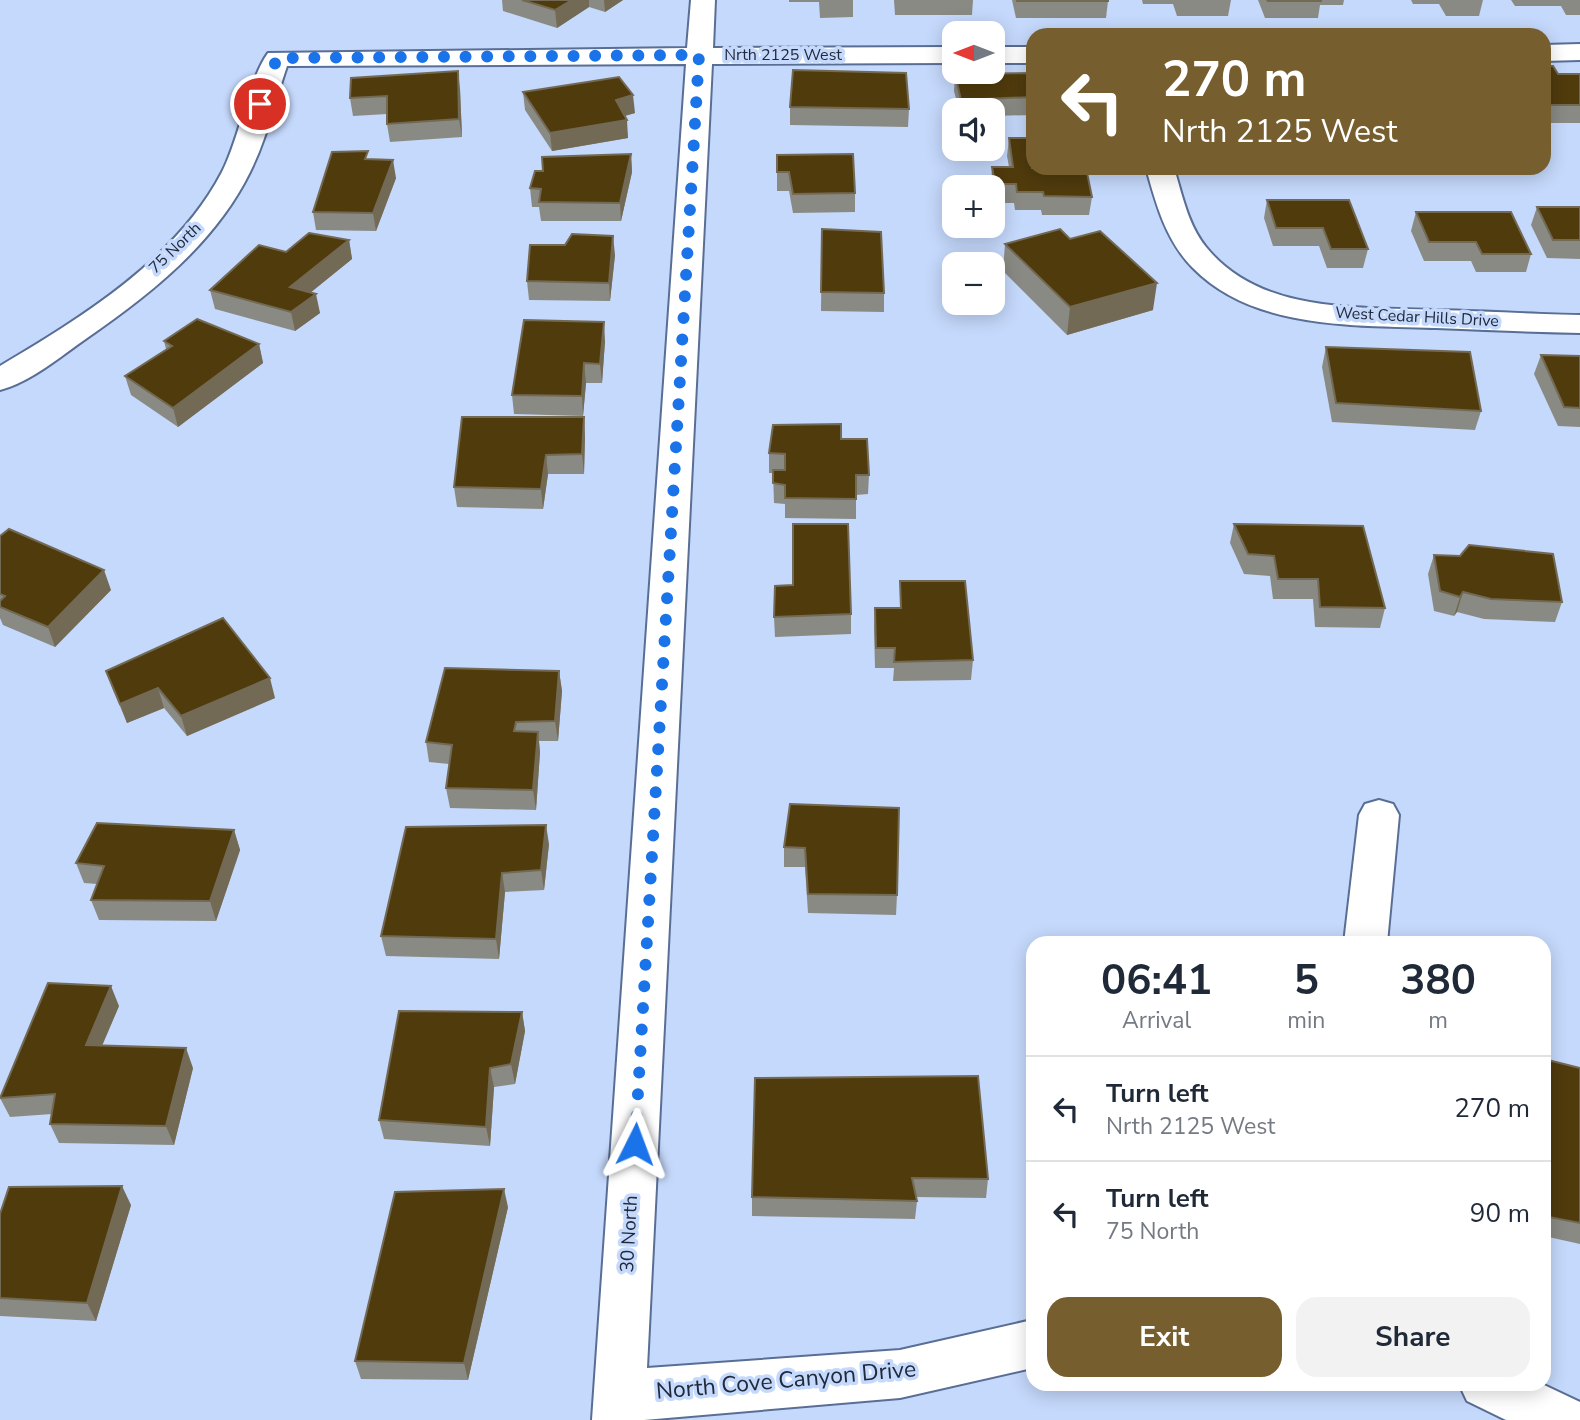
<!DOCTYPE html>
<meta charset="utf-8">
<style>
:root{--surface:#fff;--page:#f2f2f3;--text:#1f2937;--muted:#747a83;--line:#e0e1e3;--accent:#775e2f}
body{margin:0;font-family:"Nunito Sans",sans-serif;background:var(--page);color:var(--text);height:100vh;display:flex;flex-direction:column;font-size:26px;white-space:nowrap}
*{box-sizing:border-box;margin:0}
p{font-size:23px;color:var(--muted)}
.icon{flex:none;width:38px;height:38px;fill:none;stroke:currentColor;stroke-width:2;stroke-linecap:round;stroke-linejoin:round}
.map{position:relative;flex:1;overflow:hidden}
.panel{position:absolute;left:1026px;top:936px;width:525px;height:455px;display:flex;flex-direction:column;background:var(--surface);border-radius:21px;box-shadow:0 4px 18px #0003}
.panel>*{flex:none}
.top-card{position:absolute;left:1026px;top:28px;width:525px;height:147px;border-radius:21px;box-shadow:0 4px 18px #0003;background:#775e2f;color:#fff;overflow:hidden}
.needle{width:46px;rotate:270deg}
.fabs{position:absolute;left:942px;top:21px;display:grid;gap:14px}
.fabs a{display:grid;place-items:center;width:63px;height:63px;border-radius:14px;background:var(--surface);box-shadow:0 4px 18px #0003;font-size:35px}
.pin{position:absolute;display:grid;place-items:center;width:60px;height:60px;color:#fff;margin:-30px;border:4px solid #fff;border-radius:50%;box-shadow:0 2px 7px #0007}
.me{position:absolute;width:77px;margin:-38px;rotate:3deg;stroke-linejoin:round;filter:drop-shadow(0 0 5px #0008)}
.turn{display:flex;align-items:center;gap:24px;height:147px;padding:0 21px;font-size:32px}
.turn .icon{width:91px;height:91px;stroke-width:2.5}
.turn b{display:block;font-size:49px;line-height:60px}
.eta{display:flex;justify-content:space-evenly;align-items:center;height:119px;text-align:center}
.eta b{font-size:42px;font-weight:700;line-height:49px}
.primary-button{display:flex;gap:14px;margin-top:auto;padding:14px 21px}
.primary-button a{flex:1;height:80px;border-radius:21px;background:var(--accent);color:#fff;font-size:28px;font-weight:700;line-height:80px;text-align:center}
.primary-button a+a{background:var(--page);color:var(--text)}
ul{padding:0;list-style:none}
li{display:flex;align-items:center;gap:21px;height:105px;padding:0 21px;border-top:2px solid var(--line)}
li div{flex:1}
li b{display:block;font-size:26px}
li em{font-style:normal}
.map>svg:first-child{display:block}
</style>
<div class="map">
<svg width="1580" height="1420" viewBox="0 0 1580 1420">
<rect width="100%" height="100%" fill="#c5d9fc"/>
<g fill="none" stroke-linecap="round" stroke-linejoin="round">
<defs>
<g id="minor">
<path d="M 691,0 L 715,0 L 713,48 L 954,47 L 954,63 L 712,64 L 647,1368 L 900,1350 L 1032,1320 L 1032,1368 L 900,1398 L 644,1420 L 592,1420 L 686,64 L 287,66 C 275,101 267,138 250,172 C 215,243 151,294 87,338 C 61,356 31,382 0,390 L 0,366 C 81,318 177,259 222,172 C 240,137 248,81 268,53 L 687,48 Z"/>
<polygon points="1580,44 1580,60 1544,61 1544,45"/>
<rect x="992" y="47" width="40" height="16"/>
<path d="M 1146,168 L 1174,168 C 1182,194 1188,225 1206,247 C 1260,314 1358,307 1436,310 C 1484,311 1532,314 1580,315 L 1580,333 C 1532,332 1484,330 1436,328 C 1355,325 1254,330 1193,268 C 1166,241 1156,204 1146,168 Z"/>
<polygon points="1379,800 1393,804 1399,815 1387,943 1344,943 1359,815 1365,804"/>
<polygon points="1459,1384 1542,1384 1580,1402 1580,1420 1506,1420 1467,1401"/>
</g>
</defs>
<!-- minor casing -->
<use href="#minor" stroke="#596e95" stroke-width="4"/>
<!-- minor -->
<use href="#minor" fill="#fff" fill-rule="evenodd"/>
</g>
<!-- wall -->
<g fill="#8a8a84">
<polygon points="502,0 623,0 605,12 589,7 557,28 503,11"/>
<polygon points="789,0 853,0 853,17 820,18 819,2 789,2"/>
<polygon points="894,0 973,0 972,15 895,15"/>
<polygon points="1012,0 1108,0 1108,1 1106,18 1016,18"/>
<polygon points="1142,0 1231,0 1228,16 1177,16 1173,4 1143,4"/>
<polygon points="1258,0 1344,0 1343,5 1320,5 1318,18 1265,18"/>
<polygon points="1411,0 1483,0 1479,16 1446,16 1439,4 1413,4"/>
<polygon points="1511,0 1580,0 1580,15 1566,15 1561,6 1515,6"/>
<polygon points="1544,66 1558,74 1580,74 1580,123 1544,123"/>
<polygon points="1032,73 1032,115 992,116 992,110 959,110 954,91 955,74"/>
<polygon points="460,89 462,137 390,142 387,124 387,114 353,116 350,98"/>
<polygon points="523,92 635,113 625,116 628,138 552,151 525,110"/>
<polygon points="790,107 909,109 908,127 790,125"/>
<polygon points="1009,138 1092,197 1089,215 1042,215 1041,210 1015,210 1014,203 993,203 992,187 991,187 991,185 992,167 1009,167 1007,156"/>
<polygon points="631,154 632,172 621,221 541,221 539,207 532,207 530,188 543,171"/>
<polygon points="777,155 855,193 855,212 793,213 789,191 777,191"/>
<polygon points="369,159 396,178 376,231 316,230 313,212"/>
<polygon points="1267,200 1368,249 1363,268 1327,268 1319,246 1273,246 1264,218"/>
<polygon points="1537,207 1580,207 1580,259 1547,258 1531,225"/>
<polygon points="1416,212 1531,254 1526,272 1476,272 1471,261 1424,261 1411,231"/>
<polygon points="822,229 884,293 884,312 821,311"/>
<polygon points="349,240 352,259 311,292 320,313 295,331 215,309 210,290 286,252"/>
<polygon points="1005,244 1153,310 1067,335 1003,271"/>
<polygon points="615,255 610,301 529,300 527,281"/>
<polygon points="164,341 259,344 263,363 178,427 131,395 125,376 166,349"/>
<polygon points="605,341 602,383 586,383 583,416 514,414 512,395"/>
<polygon points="1326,347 1481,411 1475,430 1332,422 1322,367"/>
<polygon points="1541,355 1580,356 1580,427 1558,426 1534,374"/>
<polygon points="584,417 585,437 584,474 548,474 543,509 457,507 454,487"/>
<polygon points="841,439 869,475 868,494 856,495 856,519 785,518 785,504 774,503 773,473 769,473 769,453"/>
<polygon points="1234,524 1385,608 1380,628 1315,627 1313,599 1273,599 1270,576 1244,574 1230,543"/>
<polygon points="0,536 111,590 55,647 3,625 0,618"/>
<polygon points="1434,555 1562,602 1555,622 1484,619 1457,612 1454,616 1434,611 1428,574"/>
<polygon points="900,581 973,660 971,680 893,681 894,668 875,668 874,628 875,608 900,608"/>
<polygon points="851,614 851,634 775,637 774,617"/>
<polygon points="106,671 275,698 187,736 164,708 127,723 113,690"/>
<polygon points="559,671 562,691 558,741 539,741 540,752 536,810 450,808 446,788 449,764 429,762 426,742"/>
<polygon points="790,804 897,895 896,915 808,913 805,867 784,867 784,847"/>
<polygon points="234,830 240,850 216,921 99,920 91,900 97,884 84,883 76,863"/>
<polygon points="549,844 544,890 505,892 499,959 386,956 381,936"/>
<polygon points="119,1006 102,1046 193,1068 174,1145 59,1143 50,1124 52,1114 10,1117 0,1098"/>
<polygon points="522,1012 525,1031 515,1084 494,1087 490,1146 384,1139 379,1120"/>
<polygon points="1544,1059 1580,1068 1580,1244 1544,1236"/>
<polygon points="755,1078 988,1179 986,1198 916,1197 917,1201 915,1219 752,1216 752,1197"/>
<polygon points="131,1205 96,1321 0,1316 0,1214"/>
<polygon points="508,1207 468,1380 361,1379 355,1361"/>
</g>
<!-- shaded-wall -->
<g fill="#736a55">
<polygon points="572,0 589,0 589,7 557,28 555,10"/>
<polygon points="604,0 623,0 605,12"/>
<polygon points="458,71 460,89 462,137 459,119"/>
<polygon points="633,95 635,113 617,118 616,100"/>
<polygon points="627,120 628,138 552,151 550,133"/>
<polygon points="631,154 632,172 621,221 620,203"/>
<polygon points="393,160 396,178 376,231 373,213"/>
<polygon points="613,236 615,255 610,301 609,283"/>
<polygon points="349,240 352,259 294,306 290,287"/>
<polygon points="1157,283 1153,310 1067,335 1070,307"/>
<polygon points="316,294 320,313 295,331 291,312"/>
<polygon points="604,322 605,341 602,383 600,364"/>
<polygon points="259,344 263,363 178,427 173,408"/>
<polygon points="584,363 586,383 583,416 582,396"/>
<polygon points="584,417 585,437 584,474 582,454"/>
<polygon points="546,455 548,474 543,509 541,489"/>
<polygon points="104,570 111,590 55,647 48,627"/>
<polygon points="1463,592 1457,612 1454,616 1460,597"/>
<polygon points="559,671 562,691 558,741 555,721"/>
<polygon points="270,678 275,698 187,736 181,716"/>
<polygon points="158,688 164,708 127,723 120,704"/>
<polygon points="538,732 540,752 536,810 533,790"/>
<polygon points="546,825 549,844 544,890 541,870"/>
<polygon points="234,830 240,850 216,921 210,901"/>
<polygon points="502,873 505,892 499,959 496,939"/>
<polygon points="111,986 119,1006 94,1064 86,1045"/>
<polygon points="522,1012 525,1031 515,1084 511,1064"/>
<polygon points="186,1048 193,1068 174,1145 166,1126"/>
<polygon points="490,1068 494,1087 490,1146 486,1127"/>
<polygon points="122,1186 131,1205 96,1321 87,1303"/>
<polygon points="504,1189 508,1207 468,1380 464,1363"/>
</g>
<!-- building -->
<g fill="#503b0d" stroke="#736a55" stroke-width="2">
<polygon points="522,0 572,0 555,10"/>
<rect x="1017" y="0" width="91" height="1"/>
<polygon points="1267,0 1321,0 1321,1 1268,1"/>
<polygon points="1544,66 1553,66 1558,74 1580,74 1580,105 1544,105"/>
<polygon points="793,70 906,73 909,109 790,107"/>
<polygon points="458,71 459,119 387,124 387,96 350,98 351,78"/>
<polygon points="1032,73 1032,97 961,100 955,74"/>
<polygon points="619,77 633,95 616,100 627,120 550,133 523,92"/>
<polygon points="1009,138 1032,138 1032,168 1086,168 1092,197 1044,196 1043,192 1017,192 1016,184 995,184 992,167 1013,167"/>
<polygon points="368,151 365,159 393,160 373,213 313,212 332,152"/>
<polygon points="631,154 620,203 539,202 541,189 530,188 535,171 543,171 542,157"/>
<polygon points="853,154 855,193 793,194 789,172 777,172 777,155"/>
<polygon points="1267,200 1349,200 1368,249 1331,249 1323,228 1276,228"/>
<polygon points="1537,207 1580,207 1580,240 1553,240"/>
<polygon points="1416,212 1511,212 1531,254 1482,254 1476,242 1429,242"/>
<polygon points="822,229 881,232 884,293 821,292"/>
<polygon points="1060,229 1070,239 1100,231 1157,283 1070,307 1005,244"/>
<polygon points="309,233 349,240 290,287 316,294 291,312 210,290 259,245 286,252"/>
<polygon points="572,234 613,236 609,283 527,281 530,245 565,245"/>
<polygon points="197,319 259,344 173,408 125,376 172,346 164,341"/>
<polygon points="524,320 604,322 600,364 584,363 582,396 512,395"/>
<polygon points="1326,347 1470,352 1481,411 1336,403"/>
<polygon points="1541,355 1580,356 1580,408 1564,407"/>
<polygon points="462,417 584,417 582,454 546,455 541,489 454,487"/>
<polygon points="841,424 841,439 867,439 869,475 856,475 856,499 785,498 785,485 773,483 773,470 785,470 785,454 769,453 773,425"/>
<polygon points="793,524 848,524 851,614 774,617 775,586 793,585"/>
<polygon points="1234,524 1363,526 1385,608 1320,607 1318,579 1278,579 1274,556 1248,554"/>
<polygon points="9,529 104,570 48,627 0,607 0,601 5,596 0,594 0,536"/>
<polygon points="1469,545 1553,554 1562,602 1491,599 1463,592 1460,597 1440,591 1434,555 1460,556"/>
<polygon points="900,581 965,581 973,660 894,662 895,648 876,648 875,608 901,608"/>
<polygon points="223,618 270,678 181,716 158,688 120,704 106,671"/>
<polygon points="445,668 559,671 555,721 516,722 514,731 538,732 533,790 446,788 452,745 426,742"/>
<polygon points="790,804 899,808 897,895 808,894 805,848 784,847"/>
<polygon points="97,823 234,830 210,901 91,900 104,866 76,863"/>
<polygon points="546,825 541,870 502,873 496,939 381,936 406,827"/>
<polygon points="48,983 111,986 86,1045 186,1048 166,1126 50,1124 55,1094 0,1098"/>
<polygon points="399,1011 522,1012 511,1064 490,1068 486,1127 379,1120"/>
<polygon points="1544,1059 1580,1068 1580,1223 1544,1216"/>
<polygon points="978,1076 988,1179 912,1178 917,1201 752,1197 755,1078"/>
<polygon points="122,1186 87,1303 0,1298 0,1214 9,1187"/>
<polygon points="504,1189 464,1363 355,1361 395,1192"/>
</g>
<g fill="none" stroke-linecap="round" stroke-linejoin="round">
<!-- route -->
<polyline stroke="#1a73e8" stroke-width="12" stroke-dasharray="0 21.6" points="260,104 277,58 699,55 635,1144"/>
</g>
<g text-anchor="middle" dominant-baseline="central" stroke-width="7" stroke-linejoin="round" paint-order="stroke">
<!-- far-street labels -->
<g font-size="16" fill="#212a3b" stroke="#c5d9fc">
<text x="783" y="55">Nrth 2125 West</text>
<text transform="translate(175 248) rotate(-44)">75 North</text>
<text transform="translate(1417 317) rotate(3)">West Cedar Hills Drive</text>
</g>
<!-- street labels -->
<g font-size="19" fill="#212a3b" stroke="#c5d9fc">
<text transform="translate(629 1234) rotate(-87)">30 North</text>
</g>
<!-- near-street labels -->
<g font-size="23" fill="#212a3b" stroke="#c5d9fc">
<text transform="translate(786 1380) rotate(-5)">North Cove Canyon Drive</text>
</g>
</g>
</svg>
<div class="fabs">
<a><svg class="needle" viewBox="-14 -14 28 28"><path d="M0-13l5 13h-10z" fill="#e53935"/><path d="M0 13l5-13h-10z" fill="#747a83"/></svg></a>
<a><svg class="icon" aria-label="sound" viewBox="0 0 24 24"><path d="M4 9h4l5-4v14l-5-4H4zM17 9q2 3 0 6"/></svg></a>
<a>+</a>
<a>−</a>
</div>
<div class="pin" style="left:260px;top:104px;background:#d93025"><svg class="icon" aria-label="arrive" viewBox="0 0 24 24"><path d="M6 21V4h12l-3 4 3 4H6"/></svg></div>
<svg class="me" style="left:635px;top:1144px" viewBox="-20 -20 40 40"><path d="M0-17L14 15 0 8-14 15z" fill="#1a73e8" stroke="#fff" stroke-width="4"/></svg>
<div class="top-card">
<div class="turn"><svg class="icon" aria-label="left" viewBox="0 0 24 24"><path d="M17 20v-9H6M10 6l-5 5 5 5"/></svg><div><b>270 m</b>Nrth 2125 West</div></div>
</div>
<section class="panel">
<div class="eta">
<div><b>06:41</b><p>Arrival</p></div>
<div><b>5</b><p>min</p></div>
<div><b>380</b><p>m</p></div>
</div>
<ul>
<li><svg class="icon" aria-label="left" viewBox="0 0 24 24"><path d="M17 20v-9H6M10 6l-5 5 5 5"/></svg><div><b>Turn left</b><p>Nrth 2125 West</p></div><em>270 m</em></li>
<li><svg class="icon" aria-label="left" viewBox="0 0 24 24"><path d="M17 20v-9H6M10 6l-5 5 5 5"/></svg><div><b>Turn left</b><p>75 North</p></div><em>90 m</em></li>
</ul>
<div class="primary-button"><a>Exit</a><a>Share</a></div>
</section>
</div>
